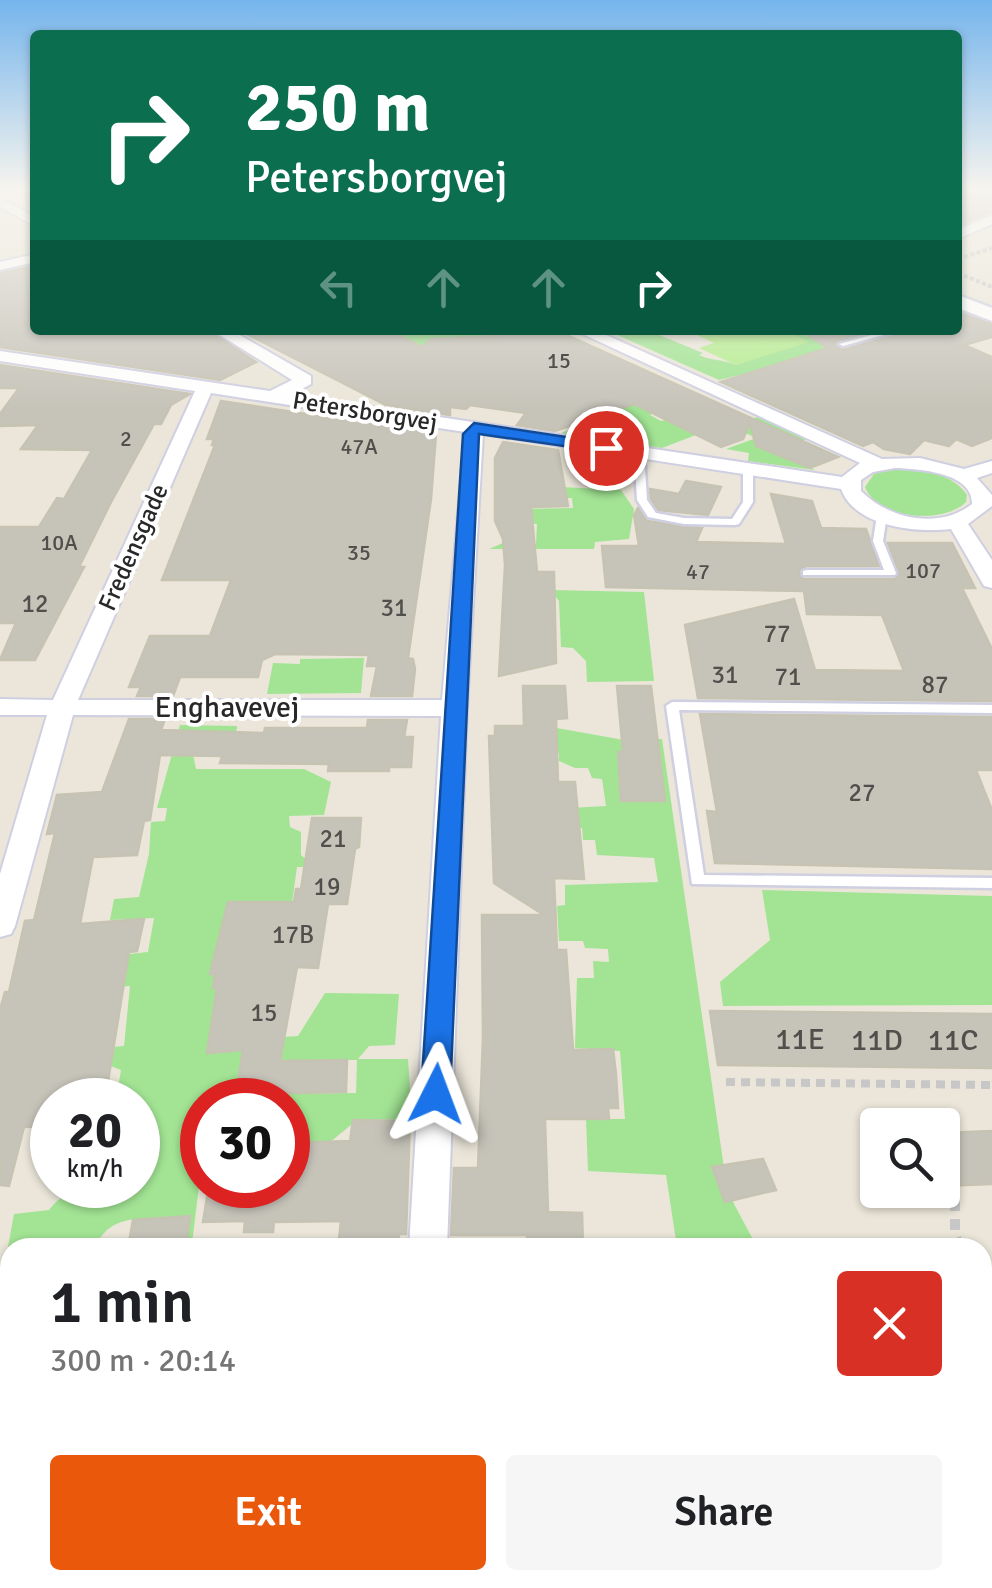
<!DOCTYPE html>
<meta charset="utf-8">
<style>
:root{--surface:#fff;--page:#f6f6f6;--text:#202124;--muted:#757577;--accent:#ea580c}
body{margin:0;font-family:Signika,sans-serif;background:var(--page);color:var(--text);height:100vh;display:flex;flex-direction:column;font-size:38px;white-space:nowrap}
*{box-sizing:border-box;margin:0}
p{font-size:32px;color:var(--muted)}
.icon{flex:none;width:55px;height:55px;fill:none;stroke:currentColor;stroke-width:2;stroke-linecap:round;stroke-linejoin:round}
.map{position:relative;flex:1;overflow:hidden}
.details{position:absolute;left:0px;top:1238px;width:992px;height:352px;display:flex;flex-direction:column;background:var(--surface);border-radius:30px 30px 0 0;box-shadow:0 2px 8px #0004}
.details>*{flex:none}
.top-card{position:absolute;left:30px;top:30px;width:932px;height:305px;border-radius:10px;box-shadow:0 2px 8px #0004;background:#0b6e4f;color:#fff;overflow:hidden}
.buttons{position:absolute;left:860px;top:1108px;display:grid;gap:20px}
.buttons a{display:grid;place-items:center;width:100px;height:100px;border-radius:10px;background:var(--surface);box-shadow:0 2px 8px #0004;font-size:50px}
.speed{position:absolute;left:30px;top:1078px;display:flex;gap:20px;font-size:50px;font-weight:700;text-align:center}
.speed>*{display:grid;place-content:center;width:130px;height:130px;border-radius:50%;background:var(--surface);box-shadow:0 2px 8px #0004;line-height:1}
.speed small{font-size:25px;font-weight:400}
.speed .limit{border:15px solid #d22;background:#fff;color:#111}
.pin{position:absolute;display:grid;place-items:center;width:85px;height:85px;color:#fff;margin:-42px;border:5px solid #fff;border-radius:50%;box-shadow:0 2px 10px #0007}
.me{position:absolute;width:110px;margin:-55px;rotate:3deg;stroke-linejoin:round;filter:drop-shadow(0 0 8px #0008)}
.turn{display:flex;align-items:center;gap:35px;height:210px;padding:0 50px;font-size:45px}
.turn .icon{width:130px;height:130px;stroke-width:2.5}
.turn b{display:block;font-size:70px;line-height:85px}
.lanes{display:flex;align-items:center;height:95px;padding:0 50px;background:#0003;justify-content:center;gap:50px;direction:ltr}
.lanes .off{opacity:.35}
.round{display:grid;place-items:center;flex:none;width:105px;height:105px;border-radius:10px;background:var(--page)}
.head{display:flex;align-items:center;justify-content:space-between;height:170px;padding:0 50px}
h1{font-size:60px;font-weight:600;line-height:75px}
.cta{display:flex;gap:20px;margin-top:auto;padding:20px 50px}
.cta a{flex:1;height:115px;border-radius:10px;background:var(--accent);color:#fff;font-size:40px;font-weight:600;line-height:115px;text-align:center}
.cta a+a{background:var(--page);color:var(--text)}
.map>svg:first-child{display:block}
</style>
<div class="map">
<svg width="992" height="1588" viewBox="0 0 992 1588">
<rect width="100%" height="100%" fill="#ebe6d9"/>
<!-- green -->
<g fill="#a2e494" fill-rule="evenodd">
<polygon points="382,330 492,330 522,345 550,350 586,339 526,359 669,406 650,415 661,421 669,419 701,433 662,448 561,433 608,416 403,341"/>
<path d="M 606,330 L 647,330 L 703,353 L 699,355 C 712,361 722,359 736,365 L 807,341 L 781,330 C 805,330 821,346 843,348 C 868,351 895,331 921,331 L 719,380 Z"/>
<polygon points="757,417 812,440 801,440 776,450 815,470 748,461 749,453 726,449 756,438 733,427"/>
<path d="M 887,470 C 915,467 949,470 967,495 L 966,502 C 943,525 877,519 865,487 L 874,474 Z"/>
<polygon points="542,486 621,490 634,509 629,539 595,542 594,549 489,549 503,543 536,544 537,524 521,523 521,509 573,508 572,498 536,499"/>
<polygon points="550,590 644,592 654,681 587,682 586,661 573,648 561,647 559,601"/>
<polygon points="364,658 361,693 267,694 273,663 300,664 300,659"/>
<path d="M 180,725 L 237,726 L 236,735 L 193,754 L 196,769 L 304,769 L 331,782 L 324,815 L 289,816 L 290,827 L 301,832 L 301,855 L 315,867 L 297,867 L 292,903 L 216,1041 L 298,1036 L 325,993 L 399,994 L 395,1045 L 369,1046 L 358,1059 L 408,1059 L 412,1119 L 357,1120 L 329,1143 L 288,1143 L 288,1100 L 202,1100 L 202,1162 L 192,1243 L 139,1247 L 135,1219 C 114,1222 104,1229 95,1247 L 10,1248 L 7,1252 L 14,1214 L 49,1210 C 69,1182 106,1185 138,1185 L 138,1100 L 116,1100 L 121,1070 L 100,1062 L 88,1049 L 124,1046 L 130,986 L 93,989 L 121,955 L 148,952 L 154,918 L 110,920 L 114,899 L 139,897 L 149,854 L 151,822 L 165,821 L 167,808 L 157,808 ZM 278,1060 L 357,1060 L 356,1093 L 269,1094 Z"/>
<polygon points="551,727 624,740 662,739 724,1168 734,1204 757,1247 677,1247 666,1175 588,1171 586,1119 625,1119 620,1051 575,1048 577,978 594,978 593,961 609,962 608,949 585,948 583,941 559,941 557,906 565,905 565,885 658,882 654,858 597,855 595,840 583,840 582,828 571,828 570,808 606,806 602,779 592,778 588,768 575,768 559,761 559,753 551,752"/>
<polygon points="762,890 992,896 992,1005 723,1006 720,982 770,940"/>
<polygon points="22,1580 159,1580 158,1588 21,1588"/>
<rect x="577" y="1580" width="137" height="8"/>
</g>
<!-- pitch -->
<polygon fill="#b5ec8f" points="686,330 781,330 809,342 736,365 699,348 714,343"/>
<!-- building -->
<g fill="#c6c3b9" stroke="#c6c3b3" stroke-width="2.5">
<polygon points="958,187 992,199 992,211 958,226"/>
<polygon points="35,266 35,330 208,330 256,362 220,380 0,347 0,273"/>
<polygon points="958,312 992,324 992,337 964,345 992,357 992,438 972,446 956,439 949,446 924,440 910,454 884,449 873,442 863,446 721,382 828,348 800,330 875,330 836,342 844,350 906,330 958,330"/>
<polygon points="239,330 389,330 422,347 431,339 562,333 838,457 810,468 756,446 750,423 743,439 721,447 634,404 555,431 517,425 526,413 470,405 466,409 450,407 450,415 386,405"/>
<polygon points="0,365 190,394 171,405 161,424 154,424 110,504 79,567 84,567 35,660 0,660 16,623 0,623 0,527 39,527 57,498 64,499 92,450 21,449 38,425 0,426 0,414 19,388 0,388"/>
<polygon points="221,401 436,434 431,499 408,658 413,659 415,669 412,696 371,696 377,666 367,666 369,655 275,654 262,660 258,677 180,677 173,696 137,696 141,687 129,687 150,636 210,636 231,580 162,580 215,445 212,445 214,439 207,439"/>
<polygon points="503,442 558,450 568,506 531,507 537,572 554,572 556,663 499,676 505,565 503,539 495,521 495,458"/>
<polygon points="686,481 721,487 708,515 658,510 651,499 650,489 679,494"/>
<polygon points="771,494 812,501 821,528 866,529 879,566 806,566 799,571 803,579 895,579 899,572 888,543 952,543 975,588 962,588 992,649 992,701 698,698 685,625 794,599 815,670 904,671 882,615 807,614 804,591 606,587 602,546 639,546 634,515 638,508 647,521 702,528 696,542 786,544"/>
<polygon points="523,686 565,686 567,718 556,719 558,782 575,782 584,879 554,878 557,950 566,950 573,1050 613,1049 616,1074 618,1108 608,1108 609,1119 545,1119 548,1212 582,1213 583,1248 527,1247 527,1235 451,1235 454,1168 478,1168 483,1038 482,915 544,915 494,883 489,736 495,736 495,726 524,726"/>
<polygon points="617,686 651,686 665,801 621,801 618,752 623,752"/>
<polygon points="700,714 992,717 992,770 976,770 992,810 992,869 715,863 707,811 717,812"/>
<polygon points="129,719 165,719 161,730 264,733 265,728 367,728 368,720 407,720 404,737 413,737 411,767 389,767 389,771 328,771 329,764 220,763 222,756 160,755 150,820 144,821 137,855 93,857 80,924 144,919 137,951 129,952 105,1100 52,1100 52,1126 24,1127 9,1186 0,1185 0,1010 5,992 9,992 25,921 34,920 55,833 47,834 57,795 102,792"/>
<polygon points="312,818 361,818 359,847 355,849 347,904 328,904 318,968 297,967 280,1061 347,1060 346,1092 236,1094 243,1050 207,1053 217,988 213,988 215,974 210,974 228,902 294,902 296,889 301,889"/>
<polygon points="710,1011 992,1014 992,1068 718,1065"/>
<polygon points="353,1120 410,1121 406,1234 399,1234 398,1248 338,1248 341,1221 274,1222 273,1232 244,1232 245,1221 203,1222 209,1185 288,1185 288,1143 350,1141"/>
<polygon points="992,1131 992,1184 942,1186 942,1133"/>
<polygon points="763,1159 776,1190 725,1202 712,1167"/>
<polygon points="190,1216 186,1248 128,1248 133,1220"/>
</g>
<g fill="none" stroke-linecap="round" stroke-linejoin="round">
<defs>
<g id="service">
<polygon points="889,330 902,330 843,346 839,344"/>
<polygon points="639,450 644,453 647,500 656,513 684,518 732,519 743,502 743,469 748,466 753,469 753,502 739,524 735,525 684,524 648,517 637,500 634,453"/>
<polygon points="882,512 887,515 883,541 896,573 895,575 803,575 803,571 807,570 884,570 873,541 877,515"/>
<polygon points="672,702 992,705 992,713 679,710 704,875 992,878 992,888 692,884 666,706"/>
</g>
<g id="minor">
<polygon points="975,187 992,187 992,195"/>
<polygon points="0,198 35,217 35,226 0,207"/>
<polygon points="992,215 992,224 958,239 958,230"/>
<polygon points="35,254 35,262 0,270 0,262"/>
<path d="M 212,330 L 231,330 L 311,376 L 311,384 L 291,395 L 842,477 L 860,463 L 574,330 L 595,330 L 882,459 L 920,458 L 964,469 L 992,461 L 992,473 L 977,478 L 992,495 L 992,506 L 968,524 L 992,560 L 992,588 L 984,586 L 951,529 C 916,533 855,527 841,489 L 483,434 L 467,708 L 447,1248 L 409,1248 L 441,716 L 73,715 L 15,926 L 11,934 L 0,937 L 0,874 L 47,715 L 0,715 L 0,699 L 53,700 L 195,391 L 0,361 L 0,351 L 270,391 L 292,380 ZM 211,393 L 465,432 L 442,700 L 78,700 ZM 895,468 C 918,469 973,472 972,504 C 939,530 889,519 861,491 L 861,480 L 873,472 Z"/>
<polygon points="992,1319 992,1359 982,1362 982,1322"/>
<rect x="384" y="1580" width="48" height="8"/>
</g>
<polygon id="tertiary" points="958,295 992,308 992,321 958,308"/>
</defs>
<!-- service casing -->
<use href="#service" stroke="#cfcfe2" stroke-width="5"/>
<!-- minor casing -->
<use href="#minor" stroke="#cfcfe2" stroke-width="4"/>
<!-- tertiary casing -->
<use href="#tertiary" stroke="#cfcfe2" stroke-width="5"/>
<!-- path-far2 -->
<g stroke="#c7c7c7" stroke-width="4" stroke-dasharray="4 2.5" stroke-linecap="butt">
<polyline points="958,259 992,248"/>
<polyline points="958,273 992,287"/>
</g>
<!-- path-far1 -->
<polyline stroke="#c7c7c7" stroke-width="8" stroke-dasharray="9 6" stroke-linecap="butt" points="726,1082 992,1085"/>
<!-- path -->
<polyline stroke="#c7c7c7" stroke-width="10" stroke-dasharray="11 8" stroke-linecap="butt" points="955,1200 955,1235 960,1248"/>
<!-- service -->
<use href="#service" fill="#fff" fill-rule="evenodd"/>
<!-- minor -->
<use href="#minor" fill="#fff" fill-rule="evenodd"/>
<!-- tertiary -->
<use href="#tertiary" fill="#fff" fill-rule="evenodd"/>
</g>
<!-- sky -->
<linearGradient id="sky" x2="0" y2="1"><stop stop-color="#75b5ec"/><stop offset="0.46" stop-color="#f6f4ee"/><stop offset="1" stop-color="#f6f4ee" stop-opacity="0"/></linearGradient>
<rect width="992" height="410" fill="url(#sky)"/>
<!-- route -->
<polygon fill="#1a73e8" stroke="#114b97" stroke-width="2.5" points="474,423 606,443 614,448 606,452 479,434 450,1094 446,1102 436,1105 425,1102 421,1094 463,434"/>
<g text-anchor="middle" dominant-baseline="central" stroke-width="8" stroke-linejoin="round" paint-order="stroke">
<!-- far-number labels -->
<g font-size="22" fill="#504f4c">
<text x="559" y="360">15</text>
<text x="126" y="438">2</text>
<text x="359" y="446">47A</text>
<text x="59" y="542">10A</text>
<text x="359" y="552">35</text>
<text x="923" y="570">107</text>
<text x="698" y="571">47</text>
</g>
<!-- far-street labels -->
<g font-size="25" fill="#282828" stroke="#fff">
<text transform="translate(365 411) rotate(9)">Petersborgvej</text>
<text transform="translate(133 547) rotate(-66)">Fredensgade</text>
</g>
<!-- number labels -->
<g font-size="25" fill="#504f4c">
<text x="35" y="603">12</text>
<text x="394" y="607">31</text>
<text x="777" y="633">77</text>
<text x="725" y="674">31</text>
<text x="788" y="676">71</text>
<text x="935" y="684">87</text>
<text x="862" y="792">27</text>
<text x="333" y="838">21</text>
<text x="327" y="886">19</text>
<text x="293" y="934">17B</text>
<text x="264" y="1012">15</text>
</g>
<!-- street labels -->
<g font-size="30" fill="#282828" stroke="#fff">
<text x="227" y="707">Enghavevej</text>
</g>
<!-- near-number labels -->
<g font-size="30" fill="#504f4c">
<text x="800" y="1039">11E</text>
<text x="877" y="1040">11D</text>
<text x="953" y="1040">11C</text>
</g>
</g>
</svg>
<div class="buttons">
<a><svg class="icon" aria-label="search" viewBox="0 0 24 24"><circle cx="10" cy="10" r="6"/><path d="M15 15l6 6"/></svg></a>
</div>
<div class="speed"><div>20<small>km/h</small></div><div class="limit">30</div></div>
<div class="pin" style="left:606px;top:448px;background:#d93025"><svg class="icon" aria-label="arrive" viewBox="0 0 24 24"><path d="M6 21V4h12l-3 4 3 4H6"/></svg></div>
<svg class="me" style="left:436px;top:1094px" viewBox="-20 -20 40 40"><path d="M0-17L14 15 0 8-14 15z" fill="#1a73e8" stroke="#fff" stroke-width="4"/></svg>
<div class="top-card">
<div class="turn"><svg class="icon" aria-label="right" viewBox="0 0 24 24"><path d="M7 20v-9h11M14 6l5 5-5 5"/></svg><div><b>250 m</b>Petersborgvej</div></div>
<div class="lanes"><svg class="icon off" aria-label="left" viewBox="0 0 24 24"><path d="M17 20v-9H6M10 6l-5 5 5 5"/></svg><svg class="icon off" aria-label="ahead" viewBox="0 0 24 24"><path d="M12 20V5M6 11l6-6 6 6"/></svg><svg class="icon off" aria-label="ahead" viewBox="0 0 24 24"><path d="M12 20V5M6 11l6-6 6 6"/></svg><svg class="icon" aria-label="right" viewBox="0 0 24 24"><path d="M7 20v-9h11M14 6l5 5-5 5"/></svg></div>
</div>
<section class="details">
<div class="head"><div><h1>1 min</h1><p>300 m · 20:14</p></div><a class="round" style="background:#d93025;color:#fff"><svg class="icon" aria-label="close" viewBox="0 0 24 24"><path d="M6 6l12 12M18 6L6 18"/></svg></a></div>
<div class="cta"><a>Exit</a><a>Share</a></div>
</section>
</div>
